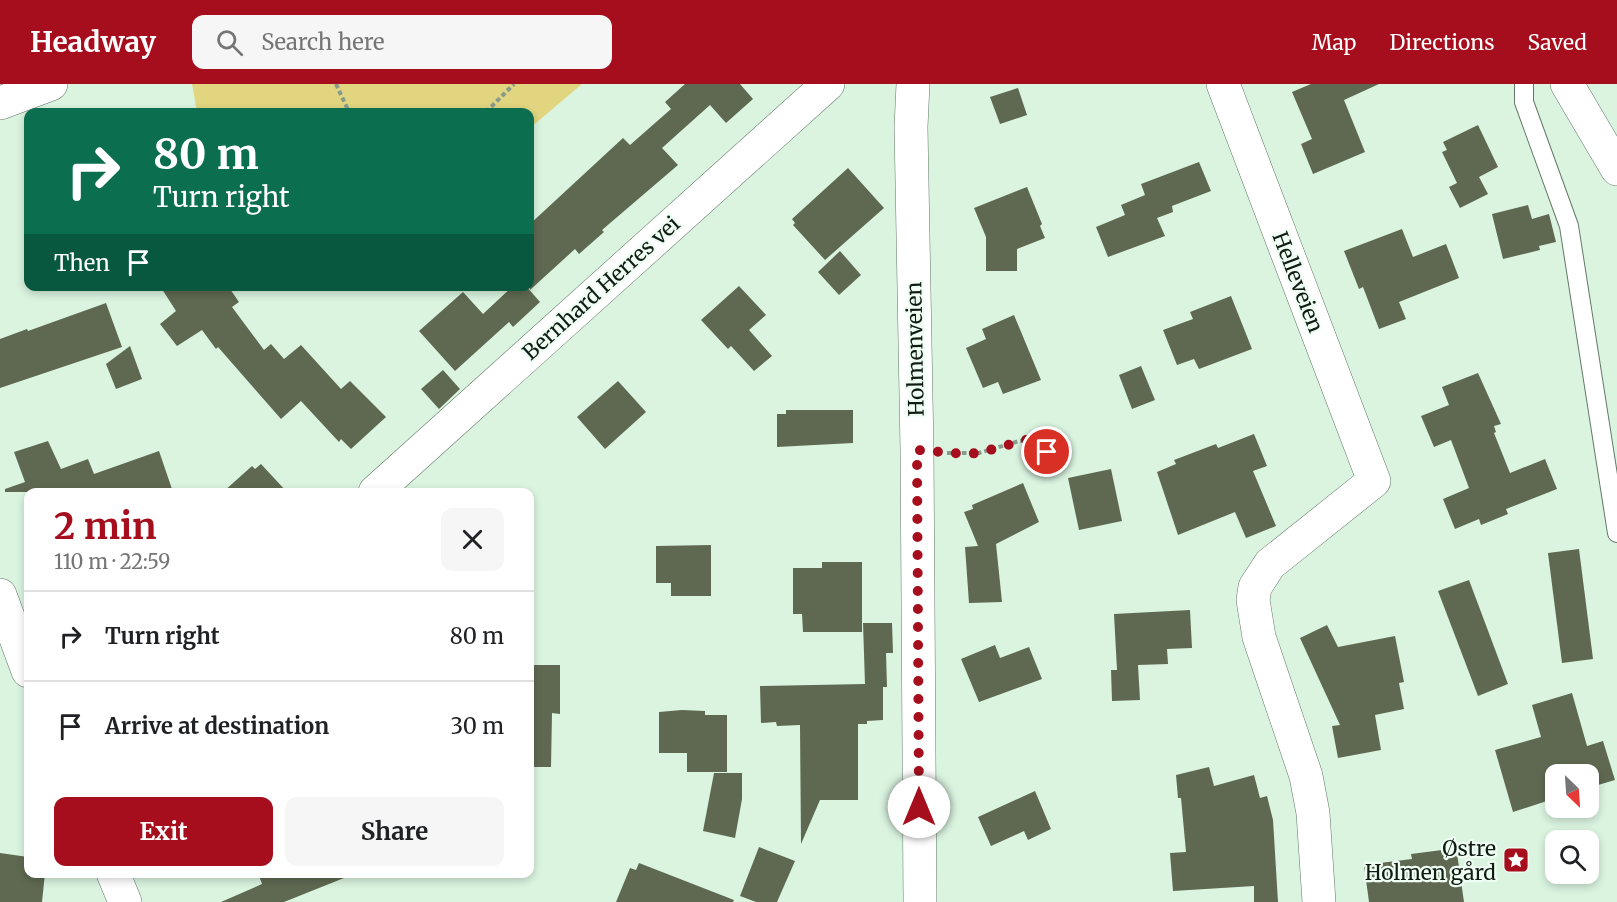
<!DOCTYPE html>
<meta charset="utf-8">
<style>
:root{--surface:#fff;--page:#f6f6f6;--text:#202124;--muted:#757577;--line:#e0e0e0;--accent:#a60e1d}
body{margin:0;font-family:Merriweather,serif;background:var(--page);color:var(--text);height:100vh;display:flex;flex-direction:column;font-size:22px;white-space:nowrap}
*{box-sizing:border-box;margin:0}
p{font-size:20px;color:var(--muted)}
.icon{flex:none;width:33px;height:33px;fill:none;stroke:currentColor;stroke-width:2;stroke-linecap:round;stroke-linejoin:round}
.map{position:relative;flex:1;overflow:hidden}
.sheet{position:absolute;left:24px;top:404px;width:510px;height:390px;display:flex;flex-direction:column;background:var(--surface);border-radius:12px;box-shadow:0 3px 9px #0003}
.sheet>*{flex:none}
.hud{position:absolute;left:24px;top:24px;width:510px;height:183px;border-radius:12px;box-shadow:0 3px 9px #0003;background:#0b6e4f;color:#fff;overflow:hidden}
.needle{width:39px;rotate:155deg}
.fabs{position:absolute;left:1545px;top:680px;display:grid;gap:12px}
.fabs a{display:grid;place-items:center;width:54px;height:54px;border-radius:12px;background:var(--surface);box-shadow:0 3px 9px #0003;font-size:30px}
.pin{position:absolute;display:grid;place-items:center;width:51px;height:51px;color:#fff;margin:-26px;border:3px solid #fff;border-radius:50%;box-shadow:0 2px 6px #0007}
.me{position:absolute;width:66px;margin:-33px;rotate:0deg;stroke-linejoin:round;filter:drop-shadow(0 0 4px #0008)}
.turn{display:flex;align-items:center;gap:21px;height:126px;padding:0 30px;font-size:27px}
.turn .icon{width:78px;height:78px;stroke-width:2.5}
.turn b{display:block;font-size:42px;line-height:51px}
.then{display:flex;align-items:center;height:57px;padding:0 30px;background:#0003;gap:12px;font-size:22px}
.round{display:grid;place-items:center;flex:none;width:63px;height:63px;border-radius:12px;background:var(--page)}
.summary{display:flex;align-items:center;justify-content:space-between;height:102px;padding:0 30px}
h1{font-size:36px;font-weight:700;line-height:45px;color:var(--accent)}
.button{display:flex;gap:12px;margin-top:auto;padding:12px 30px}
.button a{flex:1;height:69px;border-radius:12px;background:var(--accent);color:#fff;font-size:24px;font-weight:700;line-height:69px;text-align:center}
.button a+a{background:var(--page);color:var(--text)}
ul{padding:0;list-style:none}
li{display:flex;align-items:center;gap:18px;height:90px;padding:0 30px;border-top:2px solid var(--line)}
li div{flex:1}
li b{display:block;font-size:22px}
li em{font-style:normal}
header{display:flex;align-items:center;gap:36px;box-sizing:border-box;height:84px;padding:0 30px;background:var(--accent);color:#fff}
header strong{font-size:28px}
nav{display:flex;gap:33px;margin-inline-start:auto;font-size:21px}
.search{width:420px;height:54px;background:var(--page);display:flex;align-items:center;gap:15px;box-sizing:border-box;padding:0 21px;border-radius:12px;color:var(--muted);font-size:22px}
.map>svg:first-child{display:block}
</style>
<header>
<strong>Headway</strong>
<div class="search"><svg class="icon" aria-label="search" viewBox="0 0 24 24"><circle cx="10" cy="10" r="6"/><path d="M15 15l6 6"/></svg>Search here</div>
<nav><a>Map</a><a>Directions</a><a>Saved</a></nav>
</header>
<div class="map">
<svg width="1617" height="818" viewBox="0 0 1617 818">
<rect width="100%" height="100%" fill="#daf4e0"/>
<!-- green -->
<polygon fill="#e1d580" points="192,0 582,0 530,44 530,28 197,28"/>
<!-- building -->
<g fill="#5f6951">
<polygon points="685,0 740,0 753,15 726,39 710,21 662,64 678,81 602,146 604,148 579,170 575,165 530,206 530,140 623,54 630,61 671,25 665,18"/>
<polygon points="1311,0 1379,0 1344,16 1365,68 1313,90 1301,60 1312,55 1292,8"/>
<polygon points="1018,4 1027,31 1000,40 990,13"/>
<polygon points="1478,41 1498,83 1479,93 1488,110 1460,124 1449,103 1457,99 1442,68 1447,66 1443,58"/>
<polygon points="1199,78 1211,107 1172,122 1173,128 1157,134 1165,152 1108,173 1096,143 1125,131 1121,121 1145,111 1141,100"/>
<polygon points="848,84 884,124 825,176 793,141 795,139 792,135"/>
<polygon points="1027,103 1042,140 1040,142 1045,154 1017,165 1017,187 986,187 986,153 974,124"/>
<polygon points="1528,121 1532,135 1549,130 1556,158 1539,162 1540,166 1503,175 1492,130"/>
<polygon points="1402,145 1413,173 1446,160 1459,194 1399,218 1406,235 1379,245 1363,203 1359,205 1344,167"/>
<polygon points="840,167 861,191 839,211 818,188"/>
<polygon points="160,202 228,202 239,218 232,223 264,266 271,260 284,275 301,261 341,305 350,297 386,333 351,365 341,355 339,358 301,317 281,335 218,263 216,265 202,246 177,262 160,240 176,227"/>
<polygon points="513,202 526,202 540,218 513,243 509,238 455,287 419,247 463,208 483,230"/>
<polygon points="739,202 766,231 749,246 772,272 754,287 731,262 728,265 701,236"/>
<polygon points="1231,212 1252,265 1199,285 1194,275 1177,281 1163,246 1193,235 1190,228"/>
<polygon points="106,219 122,263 0,304 0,255 27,245 28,247"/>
<polygon points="1014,231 1041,296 1003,310 998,298 983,304 966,264 986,255 982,245"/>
<polygon points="130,262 142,295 116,305 106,280"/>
<polygon points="1141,282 1155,316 1132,325 1119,291"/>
<polygon points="443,286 460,305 439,325 421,305"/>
<polygon points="1478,289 1501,340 1494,342 1496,348 1494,349 1510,389 1545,375 1557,405 1506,425 1508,430 1481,441 1479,435 1455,445 1443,415 1469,404 1451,356 1434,363 1421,332 1449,321 1442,303"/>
<polygon points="618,297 646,328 605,365 577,333"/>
<polygon points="786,326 853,326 853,359 777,363 777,330 786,330"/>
<polygon points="1254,350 1267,382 1253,387 1276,442 1246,454 1235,428 1178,451 1157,388 1176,380 1174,376 1216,360 1218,364"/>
<polygon points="48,357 61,385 88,375 94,390 159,367 173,408 5,408 5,405 25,398 14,368"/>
<polygon points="261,380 287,408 223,408 252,382 255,385"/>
<polygon points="1111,385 1122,437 1079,446 1068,394"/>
<polygon points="1023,399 1039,438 996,460 1002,518 969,519 965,463 978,462 964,428 973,425 972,421"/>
<polygon points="711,461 711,512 671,512 671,499 656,499 656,462"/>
<polygon points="1579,465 1593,575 1562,579 1548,469"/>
<polygon points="822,478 862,478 862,548 803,548 802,530 793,530 793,484 822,484"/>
<polygon points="1469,496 1508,600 1478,612 1438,507"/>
<polygon points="1190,526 1192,564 1167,565 1168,580 1138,581 1140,616 1112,617 1111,586 1117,586 1114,530"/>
<polygon points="863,539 892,539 893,569 886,569 887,603 883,603 883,636 867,637 867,640 858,640 858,716 820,716 801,760 800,641 777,642 776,638 761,639 760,602 865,600"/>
<polygon points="1327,541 1338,563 1395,552 1404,598 1399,599 1404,625 1375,631 1381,666 1338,674 1332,642 1340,641 1300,554"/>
<polygon points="995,561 1000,574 1029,563 1042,595 979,618 961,575"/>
<polygon points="530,581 560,581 560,630 552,629 551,683 530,683"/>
<polygon points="1572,609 1587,662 1603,657 1615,696 1588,704 1588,690 1556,690 1556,714 1513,728 1495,666 1541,653 1532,621"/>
<polygon points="682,626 705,627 705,631 727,631 727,688 687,688 687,669 659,669 659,628"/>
<polygon points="1209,683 1214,702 1254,691 1260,714 1267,712 1273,736 1278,818 1254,818 1254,802 1173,807 1170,769 1186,768 1181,714 1178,714 1176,691"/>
<polygon points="714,689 742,689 742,715 735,754 703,747"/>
<polygon points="1035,707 1051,745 1028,756 1024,747 991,762 978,733"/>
<polygon points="759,763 795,777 777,818 756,818 740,812"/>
<polygon points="1442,766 1443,771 1457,769 1464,818 1369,818 1364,781 1412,775 1411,770"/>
<polygon points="0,769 28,773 28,789 45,789 42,818 0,818"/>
<polygon points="639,779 734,816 733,818 616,818 630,784 636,786"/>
<polygon points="258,789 353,789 354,790 284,818 221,818 262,800"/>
</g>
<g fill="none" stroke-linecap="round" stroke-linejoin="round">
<defs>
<polyline id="lane" points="1524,0 1524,18 1569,142 1617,449"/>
<g id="street">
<polyline points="913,0 911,43 917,366 920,818"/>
<polyline points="1223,0 1374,397 1270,480 1255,503 1253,516 1259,553 1306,692 1313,729 1319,818"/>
<polyline points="0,19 51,0"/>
<polyline points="375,408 828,0"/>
</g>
<g id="secondary">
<polyline points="1567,0 1617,85"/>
<polyline points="0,511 28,587"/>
<polyline points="113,789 125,818"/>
</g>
</defs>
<!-- lane casing -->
<use href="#lane" stroke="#627967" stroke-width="20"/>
<!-- street casing -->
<use href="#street" stroke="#627967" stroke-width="34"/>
<!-- secondary casing -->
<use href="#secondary" stroke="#627967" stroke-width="34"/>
<!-- path -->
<g stroke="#879a8c" stroke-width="4" stroke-dasharray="4.5 3" stroke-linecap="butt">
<polyline points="336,0 349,28"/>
<polyline points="486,28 514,0"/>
<polyline points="947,369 979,369 1019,357 1033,356 1040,359 1059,389"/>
</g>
<!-- lane -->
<use href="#lane" stroke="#fff" stroke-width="18"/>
<!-- street -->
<use href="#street" stroke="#fff" stroke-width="33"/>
<!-- secondary -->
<use href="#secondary" stroke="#fff" stroke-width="33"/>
</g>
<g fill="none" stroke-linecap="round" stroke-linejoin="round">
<!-- route -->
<polyline stroke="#a60e1d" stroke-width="10" stroke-dasharray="0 18" points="919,723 917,366 964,370 979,369 1026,356 1040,359 1047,368"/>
</g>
<!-- icons -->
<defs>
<symbol id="sight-square" viewBox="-11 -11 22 22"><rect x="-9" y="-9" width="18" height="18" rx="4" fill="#a60e1d" stroke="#eefef2"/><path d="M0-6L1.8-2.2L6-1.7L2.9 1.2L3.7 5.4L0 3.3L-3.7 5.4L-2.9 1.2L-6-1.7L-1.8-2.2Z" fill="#fff"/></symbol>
</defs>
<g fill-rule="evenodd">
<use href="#sight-square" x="1501" y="761" width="30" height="30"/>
</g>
<g text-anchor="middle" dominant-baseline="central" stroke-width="4.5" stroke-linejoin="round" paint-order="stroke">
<!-- street labels -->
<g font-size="21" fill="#111a13" stroke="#eefef2">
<text transform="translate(1298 198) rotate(69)">Helleveien</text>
<text transform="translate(601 204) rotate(-42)">Bernhard Herres vei</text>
<text transform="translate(915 265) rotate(-91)">Holmenveien</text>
</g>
<!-- poi labels -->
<g font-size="21" fill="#111a13" stroke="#eefef2" text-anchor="end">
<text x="1496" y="764">Østre<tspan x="1496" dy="24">Holmen gård</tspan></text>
</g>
</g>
</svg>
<div class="fabs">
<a><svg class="needle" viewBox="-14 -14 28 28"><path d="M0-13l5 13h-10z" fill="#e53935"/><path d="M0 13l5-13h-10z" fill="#757577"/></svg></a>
<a><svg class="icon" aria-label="search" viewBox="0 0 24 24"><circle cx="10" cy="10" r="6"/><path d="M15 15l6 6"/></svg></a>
</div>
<div class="pin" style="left:1047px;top:368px;background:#d93025"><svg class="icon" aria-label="arrive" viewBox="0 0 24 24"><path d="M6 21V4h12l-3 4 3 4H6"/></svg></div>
<svg class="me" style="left:919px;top:723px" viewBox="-20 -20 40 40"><circle r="19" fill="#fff"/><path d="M0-13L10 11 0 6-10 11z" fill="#a60e1d"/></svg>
<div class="hud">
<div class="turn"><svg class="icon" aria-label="right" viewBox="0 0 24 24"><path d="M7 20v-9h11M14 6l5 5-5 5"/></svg><div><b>80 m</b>Turn right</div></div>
<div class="then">Then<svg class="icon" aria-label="arrive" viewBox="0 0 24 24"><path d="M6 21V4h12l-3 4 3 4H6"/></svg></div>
</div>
<section class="sheet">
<div class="summary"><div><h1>2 min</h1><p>110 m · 22:59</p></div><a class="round"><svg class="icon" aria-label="close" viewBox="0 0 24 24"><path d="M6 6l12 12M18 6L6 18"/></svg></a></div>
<ul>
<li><svg class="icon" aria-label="right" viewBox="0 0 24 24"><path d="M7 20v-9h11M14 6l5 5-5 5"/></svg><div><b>Turn right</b></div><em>80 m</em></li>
<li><svg class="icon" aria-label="arrive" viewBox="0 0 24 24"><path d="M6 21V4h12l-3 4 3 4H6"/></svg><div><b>Arrive at destination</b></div><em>30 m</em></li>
</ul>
<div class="button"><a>Exit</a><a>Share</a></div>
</section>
</div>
